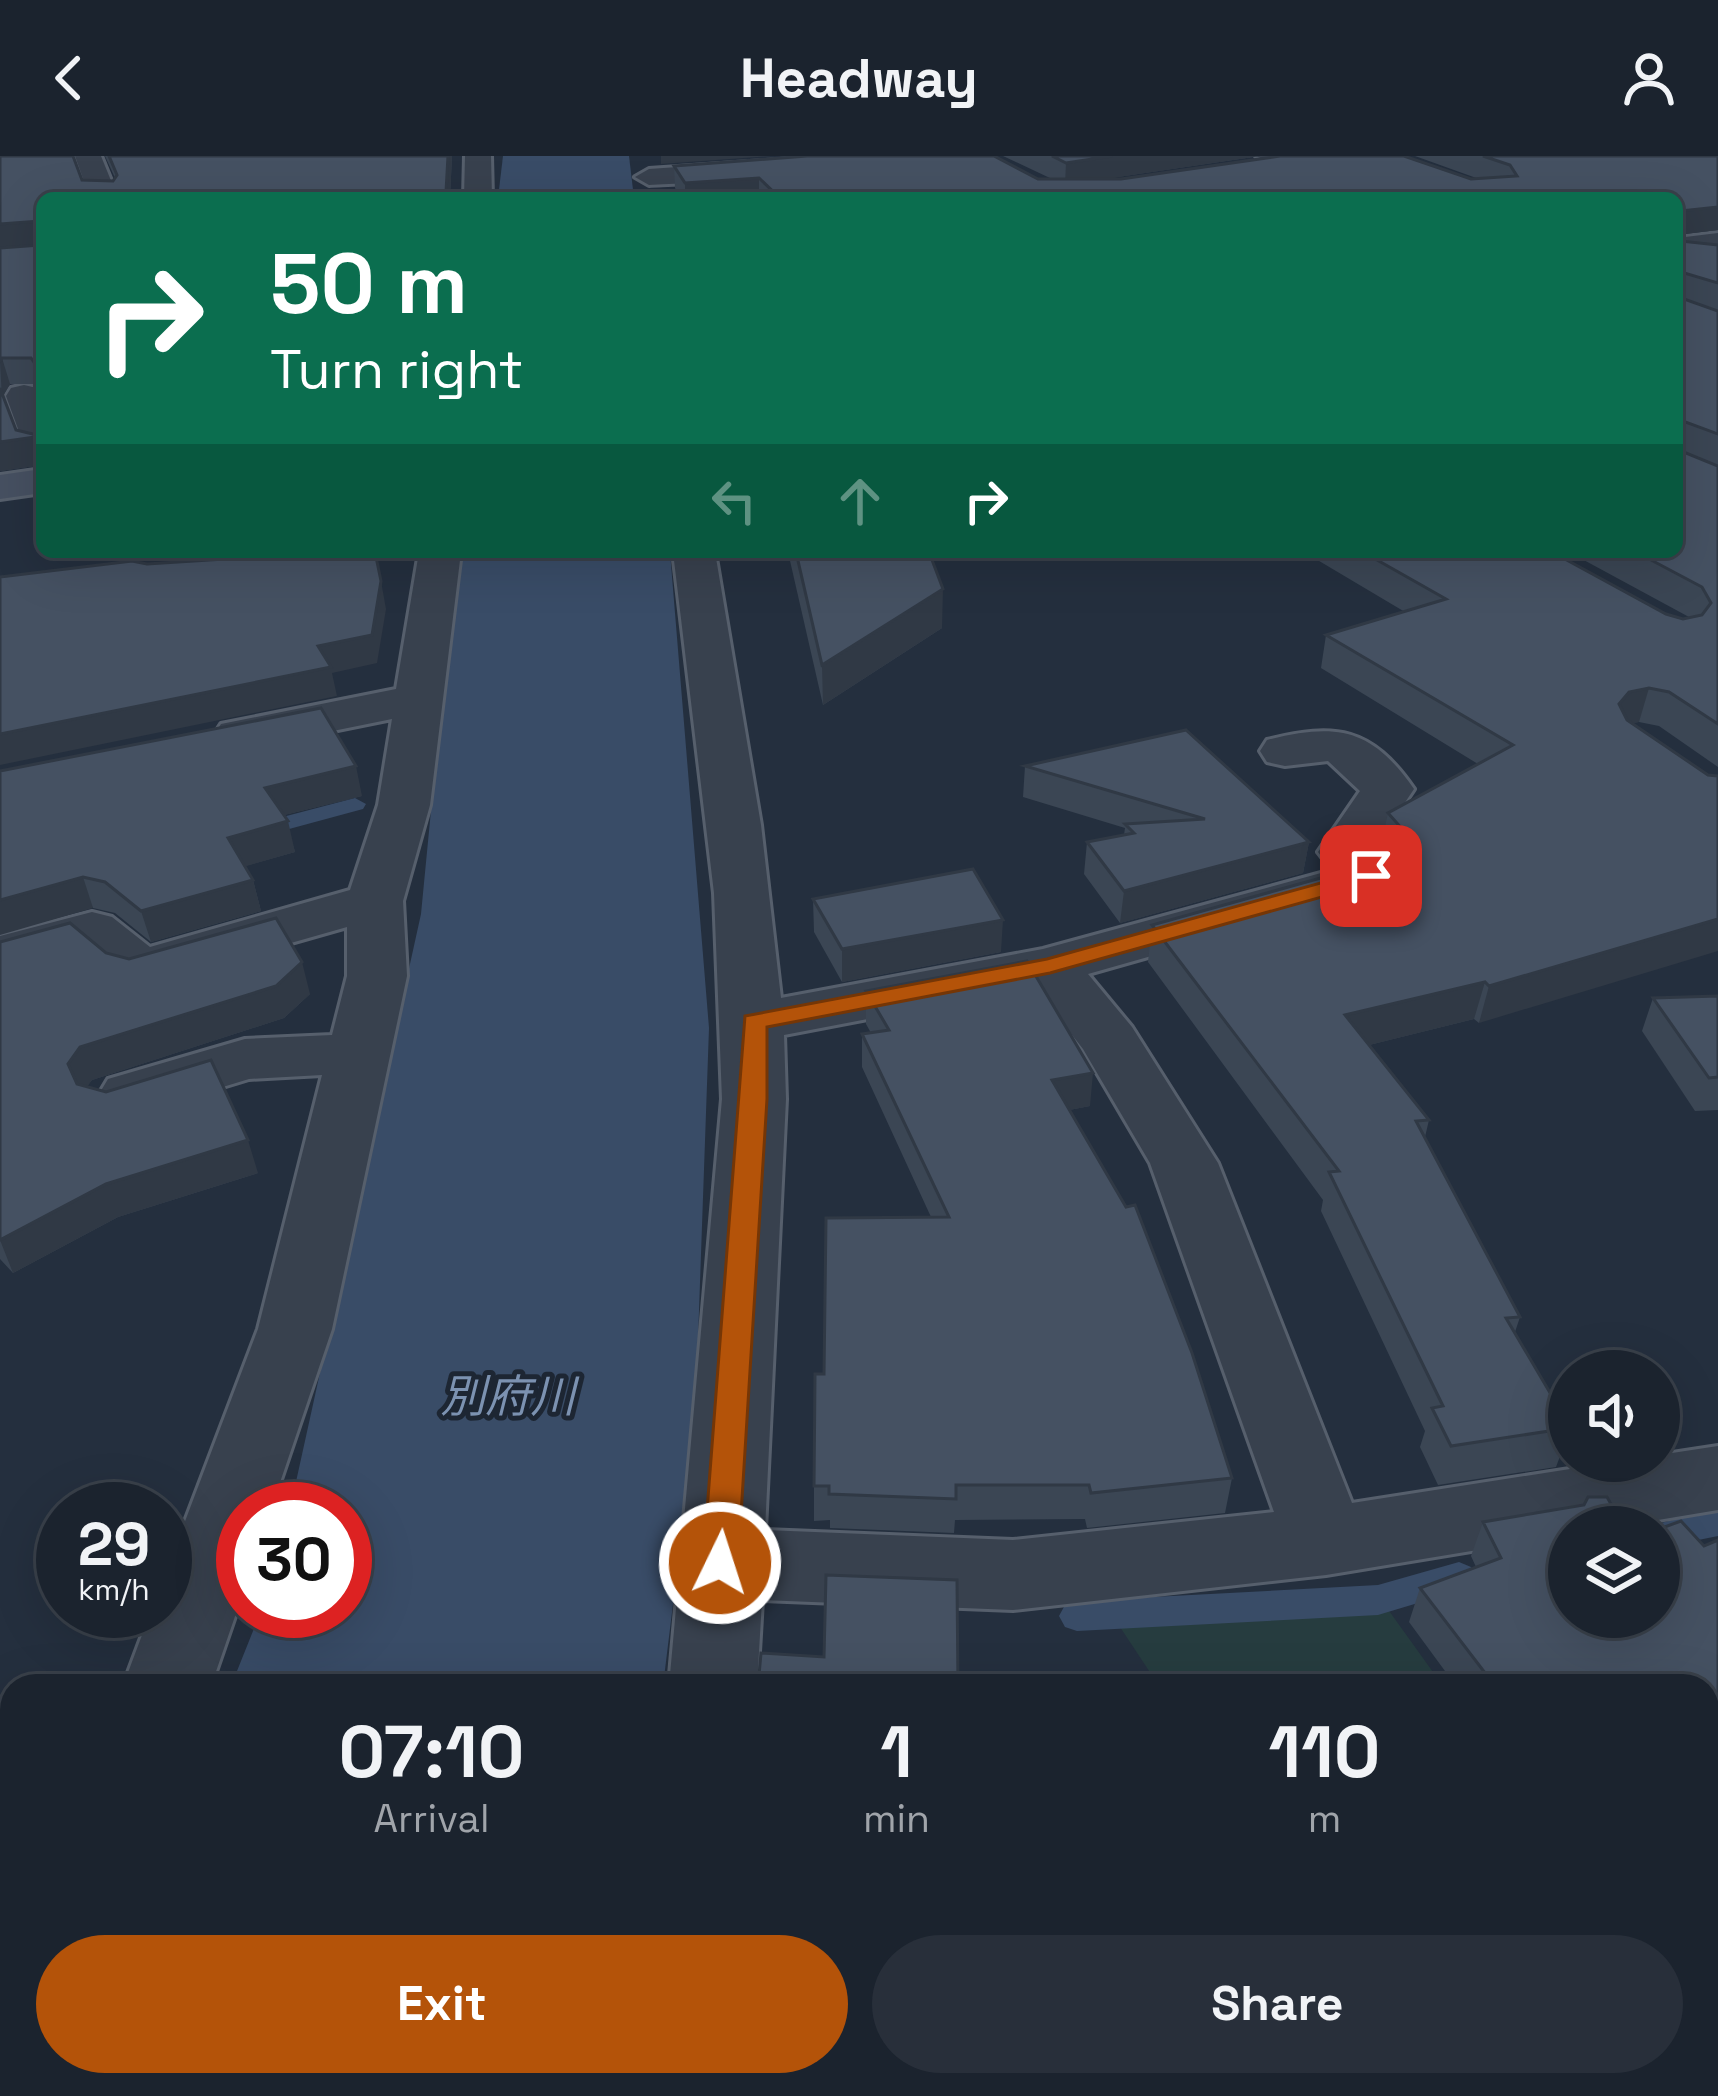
<!DOCTYPE html>
<meta charset="utf-8">
<style>
:root{--surface:#1b232e;--page:#282f3a;--text:#f1f3f6;--muted:#a0a4aa;--line:#39404a;--accent:#b45309}
body{margin:0;font-family:"Space Grotesk","Noto Sans JP",sans-serif;background:var(--page);color:var(--text);height:100vh;display:flex;flex-direction:column;font-size:45px;white-space:nowrap}
*{box-sizing:border-box;margin:0}
p{font-size:39px;color:var(--muted)}
.icon{flex:none;width:66px;height:66px;fill:none;stroke:currentColor;stroke-width:2;stroke-linecap:round;stroke-linejoin:round}
.map{position:relative;flex:1;overflow:hidden}
.details{position:absolute;left:0px;top:1518px;width:1719px;height:423px;display:flex;flex-direction:column;background:var(--surface);border-radius:36px 36px 0 0;box-shadow:0 12px 48px #0002,0 0 0 3px var(--line)}
.details>*{flex:none}
.top-card{position:absolute;left:36px;top:36px;width:1647px;height:366px;border-radius:18px;box-shadow:0 12px 48px #0002,0 0 0 3px var(--line);background:#0b6e4f;color:#fff;overflow:hidden}
.buttons{position:absolute;left:1548px;top:1194px;display:grid;gap:24px}
.buttons a{display:grid;place-items:center;width:132px;height:132px;border-radius:50%;background:var(--surface);box-shadow:0 12px 48px #0002,0 0 0 3px var(--line);font-size:60px}
.speed{position:absolute;left:36px;top:1326px;display:flex;gap:24px;font-size:60px;font-weight:700;text-align:center}
.speed>*{display:grid;place-content:center;width:156px;height:156px;border-radius:50%;background:var(--surface);box-shadow:0 12px 48px #0002,0 0 0 3px var(--line);line-height:1}
.speed small{font-size:30px;font-weight:400}
.speed .limit{border:18px solid #d22;background:#fff;color:#111}
.pin{position:absolute;display:grid;place-items:center;width:102px;height:102px;color:#fff;margin:-51px;border-radius:24px;box-shadow:0 6px 18px #0006}
.me{position:absolute;width:132px;margin:-66px;rotate:4deg;stroke-linejoin:round;filter:drop-shadow(0 0 9px #0008)}
.turn{display:flex;align-items:center;gap:42px;height:252px;padding:0 36px;font-size:54px}
.turn .icon{width:156px;height:156px;stroke-width:2.5}
.turn b{display:block;font-size:84px;line-height:102px}
.lanes{display:flex;align-items:center;height:114px;padding:0 36px;background:#0003;justify-content:center;gap:60px;direction:ltr}
.lanes .off{opacity:.35}
.eta{display:flex;justify-content:space-evenly;align-items:center;height:204px;text-align:center}
.eta b{font-size:72px;font-weight:600;line-height:84px}
.primary-button{display:flex;gap:24px;margin-top:auto;padding:24px 36px}
.primary-button a{flex:1;height:138px;border-radius:72px;background:var(--accent);color:#fff;font-size:48px;font-weight:600;line-height:138px;text-align:center}
.primary-button a+a{background:var(--page);color:var(--text)}
header{display:flex;justify-content:space-between;align-items:center;height:156px;padding:0 36px;background:var(--surface);font-size:54px;font-weight:600}
.map>svg:first-child{display:block}
</style>
<header><svg class="icon" aria-label="back" viewBox="0 0 24 24"><path d="M15 5l-7 7 7 7"/></svg>Headway<svg class="icon" aria-label="person" viewBox="0 0 24 24"><circle cx="12" cy="8" r="4"/><path d="M4 21q1-7 8-7t8 7"/></svg></header>
<div class="map">
<svg width="1718" height="1940" viewBox="0 0 1718 1940">
<rect width="100%" height="100%" fill="#242f3e"/>
<!-- green -->
<polygon fill="#263c3f" points="1387,1452 1443,1530 1159,1530 1116,1465"/>
<!-- water -->
<g fill="#394c67">
<polygon points="503,0 629,0 634,42 498,42"/>
<polygon points="456,396 670,396 709,872 695,1268 663,1530 231,1530 261,1455 345,1455 345,1353 290,1353 421,758"/>
<polygon points="64,1929 615,1929 614,1940 59,1940"/>
</g>
<g fill="none" stroke-linecap="round" stroke-linejoin="round">
<!-- stream -->
<g fill="#394c67" fill-rule="evenodd">
<polygon points="355,642 366,648 363,653 252,683 241,676 244,671"/>
<polygon points="1718,1352 1718,1380 1659,1392 1659,1371 1646,1371"/>
<polygon points="1459,1406 1471,1411 1476,1421 1471,1431 1378,1459 1077,1475 1065,1471 1059,1460 1065,1449 1077,1445 1378,1429"/>
</g>
<defs>
<g id="street">
<polygon points="75,0 101,0 118,42 90,42"/>
<polygon points="465,0 491,0 492,42 464,42"/>
<path d="M 836,0 L 895,0 C 869,25 694,26 649,29 L 635,21 L 649,13 Z"/>
<polygon points="1256,0 1293,0 1388,36 1392,42 1353,42"/>
<polygon points="1718,77 1718,95 1677,100 1677,82"/>
<polygon points="24,229 37,232 42,240 42,303 28,300 6,240 11,232"/>
<polygon points="419,396 461,396 430,649 403,745 407,820 332,1173 271,1353 243,1353 243,1437 211,1530 123,1530 151,1455 165,1455 165,1418 258,1173 322,919 249,923 131,959 108,953 99,938 108,923 245,883 332,879 347,820 347,771 140,830 119,825 82,794 10,813 0,810 0,780 92,756 112,761 150,791 350,734 378,649 392,563 239,594 221,590 214,579 221,568 396,533"/>
<path d="M 673,396 L 715,396 L 761,669 L 781,842 L 1043,793 L 1332,714 L 1318,696 L 1360,635 L 1328,605 L 1285,610 L 1267,606 L 1260,595 L 1267,584 C 1336,567 1371,571 1414,633 L 1374,693 L 1399,720 L 1391,732 L 1088,818 L 1132,871 L 1218,1007 L 1352,1347 L 1621,1305 L 1659,1305 L 1659,1299 L 1718,1290 L 1718,1354 L 1616,1371 L 1569,1371 L 1569,1379 L 1326,1419 L 1013,1454 L 762,1444 L 757,1530 L 669,1530 L 722,943 L 714,737 ZM 1035,831 L 1083,893 L 1150,1007 L 1274,1356 L 1013,1384 L 765,1374 L 786,943 L 784,879 Z"/>
<polygon points="1718,1676 1718,1814 1707,1810 1707,1681"/>
<polygon points="12,1883 12,1929 81,1929 78,1940 0,1940 0,1888"/>
<polygon points="617,1929 723,1929 722,1940 616,1940"/>
</g>
<polygon id="secondary" points="42,313 42,337 0,343 0,319"/>
</defs>
<!-- street casing -->
<use href="#street" stroke="#565f6c" stroke-width="6"/>
<!-- secondary casing -->
<use href="#secondary" stroke="#565f6c" stroke-width="6"/>
<!-- street -->
<use href="#street" fill="#38414e" fill-rule="evenodd"/>
<!-- secondary -->
<use href="#secondary" fill="#465061" fill-rule="evenodd"/>
</g>
<!-- wall -->
<g fill="#3b4654" fill-rule="evenodd">
<path d="M 0,0 L 73,0 L 82,24 L 113,25 L 115,22 L 105,0 L 452,0 L 450,42 L 42,42 L 42,309 L 0,315 L 0,92 L 39,88 L 0,92 ZM 10,228 L 38,228 L 37,279 L 16,274 L 3,240 Z"/>
<polygon points="1003,0 1260,0 1104,23 1479,23 1415,0 1718,0 1718,74 1680,78 1680,85 1718,89 1718,611 1659,570 1639,566 1631,567 1479,867 1474,863 1369,889 1429,964 1425,981 1520,1161 1515,1176 1569,1269 1569,1276 1556,1311 1438,1329 1420,1291 1425,1275 1321,1055 1323,1044 1148,806 1152,769 1389,703 1380,693 1388,657 1478,608 1321,512 1326,479 1405,456 1304,396 1552,396 1666,458 1683,463 1689,461 1569,396 1677,396 1677,42 681,42 675,32 674,10 1052,23"/>
<polygon points="788,396 929,396 942,472 823,549"/>
<polygon points="1025,610 1309,686 1303,717 1120,767 1084,718 1087,686 1124,679 1125,672 1023,641"/>
<polygon points="0,615 362,640 284,659 295,696 245,710 253,724 261,755 151,786 115,757 93,752"/>
<polygon points="813,743 1001,796 842,826 814,776"/>
<polygon points="0,786 106,797 310,838 284,862 92,924 87,930 258,1017 118,1061 13,1117 0,1103"/>
<polygon points="866,835 1090,950 1069,954 1232,1322 1225,1357 1087,1372 1085,1363 955,1364 954,1377 830,1372 830,1364 814,1365 814,1330 824,1218 931,1061 862,911 862,878 871,877 866,868"/>
<polygon points="1718,840 1718,954 1695,955 1642,875 1653,842"/>
<polygon points="1483,1366 1569,1461 1718,1384 1718,1568 1707,1573 1707,1530 1456,1530 1409,1466 1420,1432 1476,1411 1471,1400"/>
</g>
<!-- shaded-wall -->
<g fill="#303945">
<polygon points="448,0 452,0 450,42 389,42"/>
<polygon points="661,0 771,0 661,8"/>
<polygon points="1112,0 1260,0 1065,29 1066,7"/>
<polygon points="759,22 759,42 685,42 685,27"/>
<polygon points="1718,51 1718,74 1677,79 1680,55"/>
<polygon points="39,65 42,88 0,92 0,68"/>
<polygon points="2,202 10,228 2,242 0,206"/>
<polygon points="42,280 42,309 0,315 0,286"/>
<polygon points="381,425 386,453 377,507 332,517 337,540 0,609 0,578 318,490"/>
<polygon points="943,433 942,472 823,549 822,509"/>
<polygon points="1649,532 1639,566 1619,570 1619,548 1629,536"/>
<polygon points="356,610 362,640 272,662 265,632"/>
<polygon points="288,665 295,696 236,713 228,682"/>
<polygon points="1309,686 1303,717 1120,767 1124,735"/>
<polygon points="83,721 93,752 0,779 0,744"/>
<polygon points="253,724 261,755 151,786 141,755"/>
<polygon points="1718,763 1718,795 1479,867 1489,830"/>
<polygon points="1003,764 1001,796 842,826 842,793"/>
<polygon points="302,806 310,838 284,862 92,924 80,941 68,908 80,891"/>
<polygon points="1485,826 1474,863 1337,897 1345,859"/>
<polygon points="1093,917 1090,950 1049,958 1052,924"/>
<polygon points="248,984 258,1017 118,1061 13,1117 0,1084 106,1028"/>
<polygon points="1718,1542 1718,1568 1707,1573 1707,1547"/>
</g>
<!-- building -->
<g fill="#455162" stroke="#303945" stroke-width="3">
<polygon points="0,0 73,0 82,24 113,25 117,19 109,0 448,0 446,36 389,42 42,42 42,280 0,286 0,232 16,274 37,279 38,212 31,202 2,202 0,206 0,92 39,89 39,65 0,68"/>
<polygon points="807,0 994,0 1038,23 1121,23 1280,0 1404,0 1471,23 1517,20 1510,9 1483,0 1718,0 1718,51 1680,55 1680,85 1718,89 1718,127 1681,116 1681,142 1718,155 1718,278 1683,265 1681,295 1718,310 1718,568 1669,536 1649,532 1629,536 1619,548 1627,564 1708,619 1718,620 1718,763 1489,830 1485,826 1345,859 1429,964 1416,965 1520,1161 1506,1162 1569,1269 1569,1272 1451,1290 1432,1252 1443,1250 1329,1016 1339,1015 1152,769 1400,700 1412,684 1388,657 1513,589 1326,479 1446,443 1363,396 1552,396 1666,458 1683,463 1702,459 1711,447 1702,431 1636,396 1677,396 1677,42 780,42 759,22 685,27 674,10"/>
<polygon points="1052,0 1112,0 1066,7"/>
<polygon points="331,396 375,396 381,425 372,479 318,490 331,511 0,578 0,421 132,405 147,408"/>
<polygon points="796,396 929,396 943,433 822,509"/>
<polygon points="321,552 356,610 265,632 288,665 228,682 253,724 141,755 105,726 83,721 0,744 0,615"/>
<polygon points="1186,574 1309,686 1124,735 1087,686 1134,677 1125,668 1205,663 1025,610"/>
<polygon points="973,713 1003,764 842,793 813,743"/>
<polygon points="276,762 302,806 276,830 80,891 68,908 77,928 106,936 211,904 248,984 106,1028 0,1084 0,786 70,767 106,797 129,803"/>
<polygon points="1027,805 1093,917 1052,924 1126,1051 1135,1049 1192,1197 1232,1322 1091,1337 1089,1329 956,1329 956,1343 829,1338 829,1330 814,1330 815,1218 824,1218 826,1062 949,1061 862,878 889,874 866,835"/>
<polygon points="1718,840 1718,921 1709,922 1653,842"/>
<polygon points="1588,1341 1607,1341 1624,1371 1569,1371 1569,1461 1659,1461 1659,1373 1681,1365 1704,1390 1718,1384 1718,1542 1707,1547 1707,1530 1692,1530 1686,1523 1668,1530 1495,1530 1420,1432 1501,1402 1483,1366 1584,1349"/>
<polygon points="826,1419 957,1424 958,1530 758,1530 761,1497 824,1501"/>
<polygon points="1553,1929 1666,1929 1674,1940 1530,1940"/>
</g>
<!-- route -->
<polygon fill="#b45309" stroke="#753606" stroke-width="3" points="1371,713 1383,720 1379,725 1050,817 767,871 767,943 738,1407 733,1417 720,1421 708,1417 703,1407 745,860 1047,803"/>
<g text-anchor="middle" dominant-baseline="central" stroke-width="10" stroke-linejoin="round" paint-order="stroke">
<!-- water labels -->
<g font-size="45" font-style="italic" fill="#7c92b1" stroke="#1d2633">
<text x="508" y="1240">別府川</text>
</g>
</g>
</svg>
<div class="buttons">
<a><svg class="icon" aria-label="sound" viewBox="0 0 24 24"><path d="M4 9h4l5-4v14l-5-4H4zM17 9q2 3 0 6"/></svg></a>
<a><svg class="icon" aria-label="layers" viewBox="0 0 24 24"><path d="M12 4l9 5-9 5-9-5zM3 14l9 5 9-5"/></svg></a>
</div>
<div class="speed"><div>29<small>km/h</small></div><div class="limit">30</div></div>
<div class="pin" style="left:1371px;top:720px;background:#d93025"><svg class="icon" aria-label="arrive" viewBox="0 0 24 24"><path d="M6 21V4h12l-3 4 3 4H6"/></svg></div>
<svg class="me" style="left:720px;top:1407px" viewBox="-20 -20 40 40"><circle r="17" fill="#b45309" stroke="#fff" stroke-width="3"/><path d="M0-11L8 9 0 5-8 9z" fill="#fff"/></svg>
<div class="top-card">
<div class="turn"><svg class="icon" aria-label="right" viewBox="0 0 24 24"><path d="M7 20v-9h11M14 6l5 5-5 5"/></svg><div><b>50 m</b>Turn right</div></div>
<div class="lanes"><svg class="icon off" aria-label="left" viewBox="0 0 24 24"><path d="M17 20v-9H6M10 6l-5 5 5 5"/></svg><svg class="icon off" aria-label="ahead" viewBox="0 0 24 24"><path d="M12 20V5M6 11l6-6 6 6"/></svg><svg class="icon" aria-label="right" viewBox="0 0 24 24"><path d="M7 20v-9h11M14 6l5 5-5 5"/></svg></div>
</div>
<section class="details">
<div class="eta">
<div><b>07:10</b><p>Arrival</p></div>
<div><b>1</b><p>min</p></div>
<div><b>110</b><p>m</p></div>
</div>
<div class="primary-button"><a>Exit</a><a>Share</a></div>
</section>
</div>
